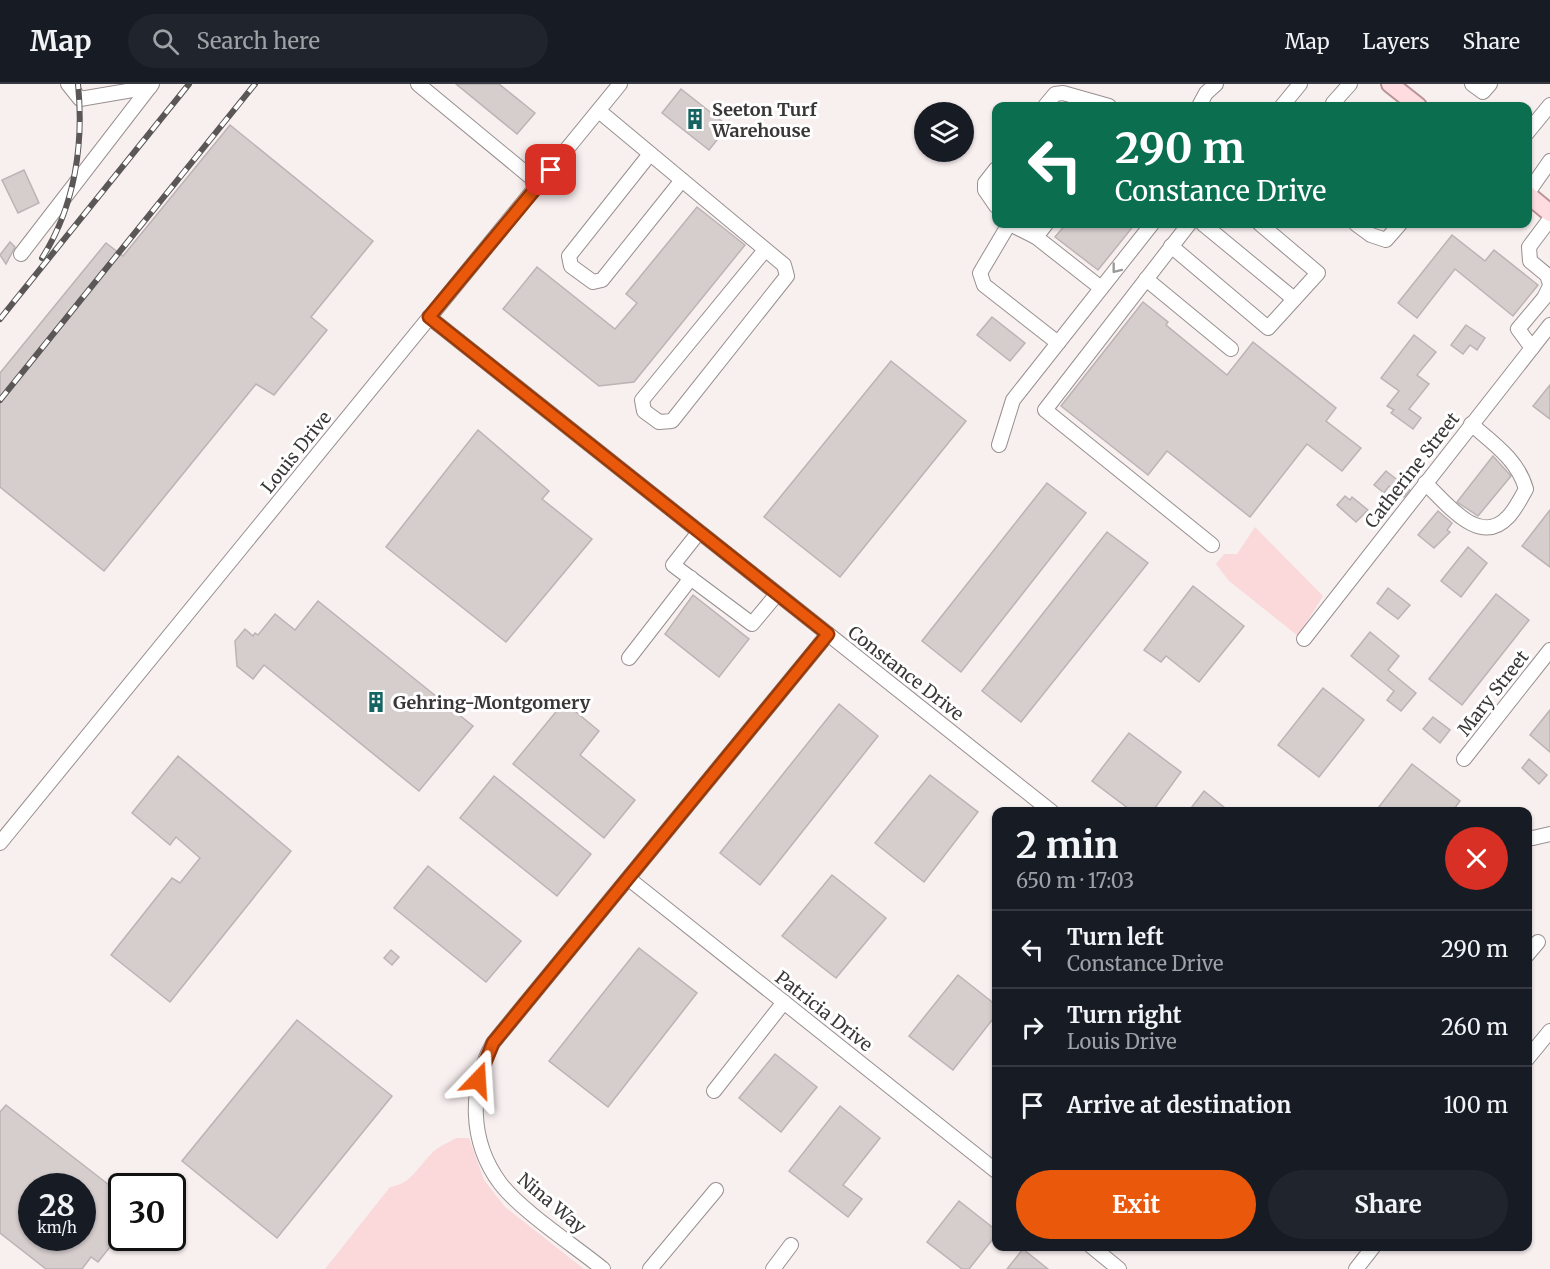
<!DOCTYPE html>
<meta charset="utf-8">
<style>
:root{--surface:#171b24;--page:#20242c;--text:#f1f3f6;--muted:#9ea1a6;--line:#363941;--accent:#ea580c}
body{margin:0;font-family:Merriweather,serif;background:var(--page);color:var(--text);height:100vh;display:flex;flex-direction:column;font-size:22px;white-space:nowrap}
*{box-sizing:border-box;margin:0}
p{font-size:20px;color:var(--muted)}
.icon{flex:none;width:33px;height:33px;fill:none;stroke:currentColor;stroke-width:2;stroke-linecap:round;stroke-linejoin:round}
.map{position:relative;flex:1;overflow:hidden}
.sheet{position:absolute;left:992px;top:723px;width:540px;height:444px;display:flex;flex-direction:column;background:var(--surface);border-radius:12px;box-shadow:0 2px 4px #0004}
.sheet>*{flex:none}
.top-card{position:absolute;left:992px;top:18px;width:540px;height:126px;border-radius:12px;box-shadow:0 2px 4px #0004;background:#0b6e4f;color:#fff;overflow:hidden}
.buttons{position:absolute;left:914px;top:18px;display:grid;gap:12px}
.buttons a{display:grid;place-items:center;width:60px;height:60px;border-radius:50%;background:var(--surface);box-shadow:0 2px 4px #0004;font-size:30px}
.speed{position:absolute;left:18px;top:1089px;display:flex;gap:12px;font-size:30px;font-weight:700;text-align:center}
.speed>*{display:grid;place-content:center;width:78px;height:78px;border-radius:50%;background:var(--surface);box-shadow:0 2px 4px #0004;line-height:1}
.speed small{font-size:15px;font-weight:400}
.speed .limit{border:3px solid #111;border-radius:9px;background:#fff;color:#111}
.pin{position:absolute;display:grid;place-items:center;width:51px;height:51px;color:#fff;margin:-26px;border-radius:12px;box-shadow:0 3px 9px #0006}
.me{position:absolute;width:66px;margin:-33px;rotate:20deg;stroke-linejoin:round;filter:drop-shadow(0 0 4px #0008)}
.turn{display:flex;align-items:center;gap:21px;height:126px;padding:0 24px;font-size:27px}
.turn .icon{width:78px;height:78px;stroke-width:2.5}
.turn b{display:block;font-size:42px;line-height:51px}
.round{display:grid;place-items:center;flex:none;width:63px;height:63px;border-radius:32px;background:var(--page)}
.summary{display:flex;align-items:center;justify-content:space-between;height:102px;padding:0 24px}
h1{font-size:36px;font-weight:700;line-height:45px}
.action{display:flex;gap:12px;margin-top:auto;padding:12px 24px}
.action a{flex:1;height:69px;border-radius:36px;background:var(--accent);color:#fff;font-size:24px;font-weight:700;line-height:69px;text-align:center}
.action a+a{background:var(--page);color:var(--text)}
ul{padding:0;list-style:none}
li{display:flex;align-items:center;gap:18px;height:78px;padding:0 24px;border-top:2px solid var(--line)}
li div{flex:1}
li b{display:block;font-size:22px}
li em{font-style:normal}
header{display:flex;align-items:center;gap:36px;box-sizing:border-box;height:84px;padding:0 30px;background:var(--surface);border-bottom:2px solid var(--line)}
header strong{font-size:28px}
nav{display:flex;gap:33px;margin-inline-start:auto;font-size:21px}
.search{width:420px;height:54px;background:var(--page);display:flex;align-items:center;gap:15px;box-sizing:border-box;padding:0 21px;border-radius:33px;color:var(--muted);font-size:22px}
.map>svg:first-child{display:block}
</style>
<header>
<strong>Map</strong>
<div class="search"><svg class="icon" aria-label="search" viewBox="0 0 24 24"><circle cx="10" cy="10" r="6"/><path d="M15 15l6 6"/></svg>Search here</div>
<nav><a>Map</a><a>Layers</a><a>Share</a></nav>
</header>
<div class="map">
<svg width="1550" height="1185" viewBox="0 0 1550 1185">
<rect width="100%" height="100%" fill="#f8efef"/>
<!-- green -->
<g fill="#fbd9db">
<polygon points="1255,443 1323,512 1298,552 1229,497 1216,480 1224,470 1237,470"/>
<path d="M 456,1054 L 469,1054 L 484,1096 L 505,1123 L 584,1185 L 325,1185 L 390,1103 C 411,1100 418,1083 431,1070 C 437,1063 448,1059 456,1054 Z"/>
</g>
<!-- building -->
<g fill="#d6cdcd" stroke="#bcb3b4" stroke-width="1.5" fill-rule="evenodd">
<polygon points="456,0 499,0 535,29 517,50"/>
<polygon points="681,5 728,42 709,66 662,29"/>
<polygon points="230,41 373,157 311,233 327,246 274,311 256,300 104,487 0,403 0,289 106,159 123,172"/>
<polygon points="24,86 39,119 18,129 2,96"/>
<polygon points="697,123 745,161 634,298 599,302 503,225 537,183 615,245 637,219 626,210"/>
<polygon points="1066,140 1135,140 1098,186 1055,153"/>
<polygon points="1452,151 1485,177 1494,166 1538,201 1513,232 1455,185 1417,234 1398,219"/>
<polygon points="10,158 15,163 6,180 0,171"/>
<polygon points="1143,218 1168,238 1166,241 1227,291 1253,258 1336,324 1326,337 1361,364 1342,387 1307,360 1250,433 1167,367 1148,391 1061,322"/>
<polygon points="992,233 1025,259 1010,277 977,251"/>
<polygon points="1466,241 1485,254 1477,266 1470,261 1463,270 1451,261"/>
<polygon points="1414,251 1436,268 1417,291 1429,300 1409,325 1421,334 1413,345 1391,329 1394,326 1387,322 1399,307 1381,294"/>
<polygon points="891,277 966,337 840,493 764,433"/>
<polygon points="1550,301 1550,335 1533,322"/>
<polygon points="478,346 549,407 542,415 592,455 506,558 386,463"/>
<polygon points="1493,372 1511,392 1478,432 1457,418"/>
<polygon points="1386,387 1410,406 1404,413 1389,402 1384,409 1374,401"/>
<polygon points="1047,399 1086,429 961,588 922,557"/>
<polygon points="1345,412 1350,416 1352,413 1368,426 1356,438 1337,421"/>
<polygon points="1550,426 1550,483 1522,462"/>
<polygon points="1438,427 1452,439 1447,446 1450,448 1434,464 1418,451"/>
<polygon points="1107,448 1148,479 1021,638 982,607"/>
<polygon points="1468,463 1487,479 1461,513 1441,497"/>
<polygon points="1193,502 1244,542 1199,598 1166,572 1161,578 1144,566"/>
<polygon points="1388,504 1410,521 1398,535 1377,519"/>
<polygon points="1496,510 1529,536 1462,621 1429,595"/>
<polygon points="693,511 749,555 719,593 665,550"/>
<polygon points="318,517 473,642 419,707 264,581 253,595 237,582 235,557 245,545 253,552 255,549 258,551 275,530 295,546"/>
<polygon points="1370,548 1399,572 1388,586 1416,609 1401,627 1387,616 1394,607 1351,572"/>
<polygon points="1323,604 1364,636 1319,693 1278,661"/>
<polygon points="564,618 599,647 580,671 635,716 604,754 513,680"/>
<polygon points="839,620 878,652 760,801 720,769"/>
<polygon points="1550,626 1550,668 1530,651"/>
<polygon points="1433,633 1450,646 1440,659 1423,645"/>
<polygon points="1129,649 1181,688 1152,728 1133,728 1092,697"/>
<polygon points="178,672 291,767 170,918 111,871 172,794 180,799 200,774 176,753 170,761 132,729"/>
<polygon points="1529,675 1547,691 1539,700 1522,684"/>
<polygon points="1412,680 1460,717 1452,728 1375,728"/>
<polygon points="930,691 978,728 924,798 875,759"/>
<polygon points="494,692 591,770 557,812 460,734"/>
<polygon points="1204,707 1230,728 1188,728"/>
<polygon points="428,782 521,857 486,898 394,824"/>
<polygon points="832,791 886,834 836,894 782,852"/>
<polygon points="639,864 697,909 608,1023 549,977"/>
<polygon points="391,866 399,873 392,881 384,874"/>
<polygon points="958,891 996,921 996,931 953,986 909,952"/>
<polygon points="297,936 392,1012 277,1154 182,1077"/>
<polygon points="775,970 817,1003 781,1048 739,1014"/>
<path d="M 6,1021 L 122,1111 L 122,1148 L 98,1178 L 91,1173 L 82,1185 L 46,1185 L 0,1149 L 0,1028 ZM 32,1102 L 82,1102 L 82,1154 L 32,1154 Z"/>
<polygon points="840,1022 880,1054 843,1101 862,1115 848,1133 789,1087"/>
<polygon points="959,1117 996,1146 996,1151 969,1185 962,1185 927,1158"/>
<polygon points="1023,1165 1048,1185 1007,1185"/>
</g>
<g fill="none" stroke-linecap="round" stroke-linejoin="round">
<defs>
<g id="minor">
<polyline points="68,0 80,15 150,3"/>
<polyline points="418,0 539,100"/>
<polyline points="1472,0 1483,8 1490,0"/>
<polyline points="1045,22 1055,10 1063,9 1109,22"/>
<polyline points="1199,22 1206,9 1216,0"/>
<polyline points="1282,22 1300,0"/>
<polyline points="1338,22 1333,19 1350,0"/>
<polyline points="599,27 784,181 787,192 672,337 659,338 644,327 642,316 765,166"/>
<polyline points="1527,49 1550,21"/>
<polyline points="650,70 569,172 571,182 593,198 602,196 682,96"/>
<polyline points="996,85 985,99 985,106 996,122"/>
<polyline points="1527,110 1550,77"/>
<polyline points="1550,135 1529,163 1530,177 1547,191 1550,200"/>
<polyline points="1009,140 980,189 984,201 1058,259"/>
<polyline points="1010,140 1036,153 1101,204"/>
<polyline points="1189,140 1045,326 1212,461"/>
<polyline points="1203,140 1294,215"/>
<polyline points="1356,140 1371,151 1386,156 1400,140"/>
<polyline points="1036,153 1046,140"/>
<polyline points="1171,162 1268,244 1318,189 1260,140"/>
<polyline points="21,170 152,0"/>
<polyline points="1146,195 1231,265"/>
<polyline points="429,233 1052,728"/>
<polyline points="1532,264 1518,245 1544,214 1550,202"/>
<polyline points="999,361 1013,316 1152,140"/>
<path d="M 1425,399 C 1446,418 1479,464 1508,433 C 1515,426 1521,414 1526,405 C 1518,376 1493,359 1471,340"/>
<polyline points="699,448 673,481 752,540 777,510"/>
<polyline points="1304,555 1550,241"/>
<polyline points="629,574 691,494"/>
<polyline points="1464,675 1550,566"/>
<polyline points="1527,753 1533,754 1550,750"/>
<polyline points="0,759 620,0"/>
<polyline points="629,795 996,1087"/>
<polyline points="1527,871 1538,858"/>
<polyline points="1527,975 1550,947"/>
<polyline points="714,1007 784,918"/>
<polyline points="1091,1162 1119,1185"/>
<path d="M 603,1185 C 575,1162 521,1127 500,1099 C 469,1057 469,1004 493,959 L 828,550"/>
<polyline points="650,1185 716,1106"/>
<polyline points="773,1185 791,1161"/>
<polyline points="1356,1185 1374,1162"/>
</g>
<g id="major">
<polyline points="1390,0 1418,22"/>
<polyline points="1527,110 1550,129"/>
</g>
</defs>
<!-- minor casing -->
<use href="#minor" stroke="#988f90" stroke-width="16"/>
<!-- major casing -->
<use href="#major" stroke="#b99396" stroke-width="20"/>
<!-- minor -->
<use href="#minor" stroke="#fff" stroke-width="14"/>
<!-- major -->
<use href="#major" stroke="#fedcdf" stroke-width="16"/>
<defs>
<g id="rail">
<path d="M 42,174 C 75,122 84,60 78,0"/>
<polyline points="0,235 189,0"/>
<polyline points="0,316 255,0"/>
</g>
</defs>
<!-- rail casing -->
<use href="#rail" stroke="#5b5757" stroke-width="6"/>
<!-- rail -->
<use href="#rail" stroke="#fff" stroke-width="4" stroke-dasharray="11" stroke-linecap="butt"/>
</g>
<!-- one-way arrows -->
<defs><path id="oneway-chevron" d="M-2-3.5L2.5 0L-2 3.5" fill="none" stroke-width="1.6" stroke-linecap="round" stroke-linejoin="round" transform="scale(1.5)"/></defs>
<use stroke="#9c9b9b" href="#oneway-chevron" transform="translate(1116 185) rotate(128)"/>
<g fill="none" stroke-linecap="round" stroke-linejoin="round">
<defs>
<polyline id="route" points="478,996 493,959 828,550 429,233 551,86"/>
</defs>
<!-- route casing -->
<use href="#route" stroke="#983908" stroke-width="15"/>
<!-- route -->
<use href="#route" stroke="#ea580c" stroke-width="10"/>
</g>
<!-- icons -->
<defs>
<symbol id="building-bare" viewBox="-9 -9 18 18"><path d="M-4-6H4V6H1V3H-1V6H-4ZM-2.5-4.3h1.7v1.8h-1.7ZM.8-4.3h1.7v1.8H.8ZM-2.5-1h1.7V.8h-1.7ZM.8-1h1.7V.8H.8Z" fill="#156462" stroke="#fff" stroke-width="2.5" paint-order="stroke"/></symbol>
</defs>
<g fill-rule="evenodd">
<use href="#building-bare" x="680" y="20" width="30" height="30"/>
<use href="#building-bare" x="361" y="603" width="30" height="30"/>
</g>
<g text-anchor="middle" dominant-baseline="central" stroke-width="6" stroke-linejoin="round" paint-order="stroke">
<!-- poi labels -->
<g font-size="18" font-weight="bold" fill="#3a3737" stroke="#fff" text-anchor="start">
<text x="712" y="25">Seeton Turf<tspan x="712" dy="21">Warehouse</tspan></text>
<text x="393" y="618">Gehring-Montgomery</text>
</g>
<!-- street labels -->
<g font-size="18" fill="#3a3737" stroke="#fff">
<text transform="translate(296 368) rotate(-51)">Louis Drive</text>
<text transform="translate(1412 386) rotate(-52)">Catherine Street</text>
<text transform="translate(906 589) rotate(38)">Constance Drive</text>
<text transform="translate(1493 609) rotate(-52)">Mary Street</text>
<text transform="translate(824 927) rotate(38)">Patricia Drive</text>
<text transform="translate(552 1119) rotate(40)">Nina Way</text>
</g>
</g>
</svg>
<div class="buttons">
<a><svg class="icon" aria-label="layers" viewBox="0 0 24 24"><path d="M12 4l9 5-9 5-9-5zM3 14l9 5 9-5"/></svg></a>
</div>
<div class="speed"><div>28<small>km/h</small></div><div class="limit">30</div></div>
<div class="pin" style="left:551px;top:86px;background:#d93025"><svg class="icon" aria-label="arrive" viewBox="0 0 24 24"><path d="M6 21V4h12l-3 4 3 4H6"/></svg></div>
<svg class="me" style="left:478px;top:996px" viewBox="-20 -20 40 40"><path d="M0-17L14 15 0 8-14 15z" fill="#ea580c" stroke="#fff" stroke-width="4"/></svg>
<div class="top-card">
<div class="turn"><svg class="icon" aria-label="left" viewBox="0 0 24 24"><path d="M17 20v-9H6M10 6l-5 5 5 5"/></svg><div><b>290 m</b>Constance Drive</div></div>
</div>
<section class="sheet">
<div class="summary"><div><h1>2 min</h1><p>650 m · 17:03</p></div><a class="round" style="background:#d93025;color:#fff"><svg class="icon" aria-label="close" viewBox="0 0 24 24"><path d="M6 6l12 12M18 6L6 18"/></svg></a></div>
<ul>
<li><svg class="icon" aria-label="left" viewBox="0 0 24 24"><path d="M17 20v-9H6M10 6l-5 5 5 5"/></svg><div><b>Turn left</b><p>Constance Drive</p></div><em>290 m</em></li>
<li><svg class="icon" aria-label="right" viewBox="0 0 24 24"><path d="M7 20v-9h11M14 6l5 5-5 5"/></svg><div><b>Turn right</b><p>Louis Drive</p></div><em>260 m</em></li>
<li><svg class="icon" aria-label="arrive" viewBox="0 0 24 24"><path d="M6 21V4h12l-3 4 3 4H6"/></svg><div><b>Arrive at destination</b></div><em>100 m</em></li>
</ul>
<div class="action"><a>Exit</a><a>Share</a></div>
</section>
</div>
